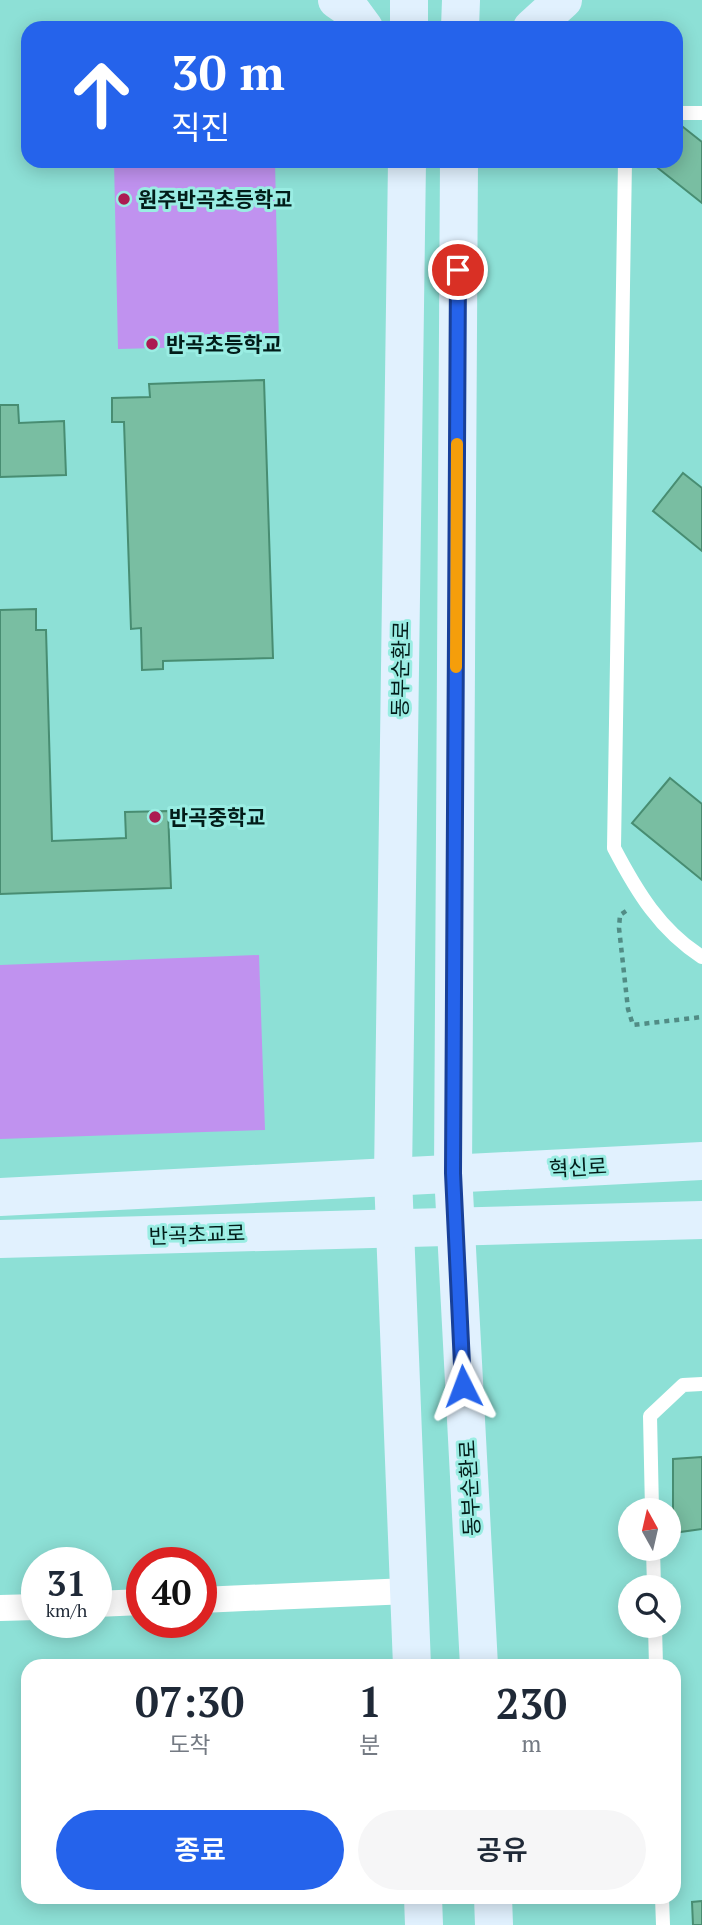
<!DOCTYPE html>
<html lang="ko">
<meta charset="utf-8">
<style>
:root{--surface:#fff;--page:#f6f6f7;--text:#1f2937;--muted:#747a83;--accent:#2563eb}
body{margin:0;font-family:"PT Serif","Noto Sans KR",serif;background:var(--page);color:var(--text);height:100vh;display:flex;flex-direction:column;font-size:26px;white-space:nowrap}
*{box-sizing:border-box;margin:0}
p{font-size:23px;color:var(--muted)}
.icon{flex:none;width:38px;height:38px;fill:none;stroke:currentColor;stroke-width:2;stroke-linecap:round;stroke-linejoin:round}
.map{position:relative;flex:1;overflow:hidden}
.sheet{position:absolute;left:21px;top:1659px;width:660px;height:245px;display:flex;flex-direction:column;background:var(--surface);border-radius:21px;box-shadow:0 4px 18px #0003}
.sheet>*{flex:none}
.hud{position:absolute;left:21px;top:21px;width:662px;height:147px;border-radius:21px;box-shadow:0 4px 18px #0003;background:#2563eb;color:#fff;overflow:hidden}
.needle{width:46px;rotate:352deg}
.tools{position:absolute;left:618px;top:1498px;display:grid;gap:14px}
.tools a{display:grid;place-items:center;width:63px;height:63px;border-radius:50%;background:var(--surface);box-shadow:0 4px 18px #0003;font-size:35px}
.speed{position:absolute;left:21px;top:1547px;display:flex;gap:14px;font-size:35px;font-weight:700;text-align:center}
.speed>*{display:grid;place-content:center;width:91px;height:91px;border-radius:50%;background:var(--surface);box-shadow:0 4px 18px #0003;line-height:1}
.speed small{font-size:18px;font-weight:400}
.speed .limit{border:10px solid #d22;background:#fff;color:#111}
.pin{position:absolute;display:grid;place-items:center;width:60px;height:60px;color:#fff;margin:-30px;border:4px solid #fff;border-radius:50%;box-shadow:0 2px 7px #0007}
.me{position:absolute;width:77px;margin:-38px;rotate:357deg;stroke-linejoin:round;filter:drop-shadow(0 0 5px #0008)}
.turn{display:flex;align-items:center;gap:24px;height:147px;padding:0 35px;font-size:32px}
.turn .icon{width:91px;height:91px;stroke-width:2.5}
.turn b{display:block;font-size:49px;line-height:60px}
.eta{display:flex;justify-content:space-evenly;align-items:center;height:119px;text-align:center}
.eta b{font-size:42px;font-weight:600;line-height:49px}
.primary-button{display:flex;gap:14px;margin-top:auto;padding:14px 35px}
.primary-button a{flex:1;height:80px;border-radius:42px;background:var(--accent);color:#fff;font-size:28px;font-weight:600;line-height:80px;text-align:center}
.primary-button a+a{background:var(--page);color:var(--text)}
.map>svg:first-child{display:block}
</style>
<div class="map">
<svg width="702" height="1925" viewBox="0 0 702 1925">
<rect width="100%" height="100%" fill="#8de0d6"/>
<!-- green -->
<g fill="#c092ef">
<polygon points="114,161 275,161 279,345 118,349"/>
<polygon points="259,955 265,1130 0,1139 0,965"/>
</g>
<!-- building -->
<g fill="#79bea2" stroke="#488d72" stroke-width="2">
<polygon points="678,123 702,142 702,203 649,161 676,161"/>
<polygon points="264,380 273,658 163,661 163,669 142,670 141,628 131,629 124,422 112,422 112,398 150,397 149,384"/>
<polygon points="0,405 18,405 19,423 64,421 66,475 0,477"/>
<polygon points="683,473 702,488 702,551 653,511"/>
<polygon points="36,609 36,630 46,630 52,841 126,838 125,812 168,811 171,888 0,894 0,610"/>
<polygon points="670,778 702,804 702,880 632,823"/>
<polygon points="702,1457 702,1529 673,1533 673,1459"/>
<polygon points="702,1901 702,1925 693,1925 692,1902"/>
</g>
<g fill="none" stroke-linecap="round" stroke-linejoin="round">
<!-- path -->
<polyline stroke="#518c85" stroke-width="4.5" stroke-dasharray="5 5" stroke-linecap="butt" points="626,911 620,915 619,928 628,1009 633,1025 702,1017"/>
<!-- lane -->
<g stroke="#fff" stroke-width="14">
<polyline points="676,113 702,113"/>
<path d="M 625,161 L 614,848 C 637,892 660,930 702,957"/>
<polyline points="652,1510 650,1416 683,1385 702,1384"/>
<polyline points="653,1549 654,1587"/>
<polyline points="655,1626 656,1666"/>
<polyline points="662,1897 663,1925"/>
</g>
<!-- street -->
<g stroke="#fff" stroke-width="26">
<polyline points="201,1600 408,1591"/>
<polyline points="96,1604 142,1602"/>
<polyline points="0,1608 37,1607"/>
</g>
<!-- secondary -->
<g stroke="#e1f1fe" stroke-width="38">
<polyline points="337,0 350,9 364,28"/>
<polyline points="409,28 409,0"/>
<polyline points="460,28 461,0"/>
<polyline points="532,28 563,0"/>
<polyline points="407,161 393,1177 412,1666"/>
<polyline points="459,161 453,1173 479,1666"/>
<polyline points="0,1197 702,1161"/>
<polyline points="0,1239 702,1220"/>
<polyline points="423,1897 424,1925"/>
<polyline points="493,1897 494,1925"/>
</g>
</g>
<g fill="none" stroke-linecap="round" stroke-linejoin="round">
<defs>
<polyline id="route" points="458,270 453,1173 463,1386"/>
</defs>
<!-- route casing -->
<use href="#route" stroke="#184099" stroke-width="18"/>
<!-- route -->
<use href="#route" stroke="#2563eb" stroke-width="12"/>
<!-- slow -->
<polyline stroke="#f59e0b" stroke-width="12" points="456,667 457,444"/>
</g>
<!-- markers -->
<g fill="#ac1b51" stroke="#9aede3" stroke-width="2.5">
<circle cx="124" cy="199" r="7"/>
<circle cx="152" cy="344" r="7"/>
<circle cx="155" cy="817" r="7"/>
</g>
<g text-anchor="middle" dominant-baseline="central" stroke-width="6" stroke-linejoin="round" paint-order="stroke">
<!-- poi labels -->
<g font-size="21" font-weight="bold" fill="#021c19" stroke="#9aede3" text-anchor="start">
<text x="138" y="199">원주반곡초등학교</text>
<text x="166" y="344">반곡초등학교</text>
<text x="169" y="817">반곡중학교</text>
</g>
<!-- street labels -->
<g font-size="21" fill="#021c19" stroke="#9aede3">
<text transform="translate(400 669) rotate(-89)">동부순환로</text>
<text transform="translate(578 1167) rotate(-3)">혁신로</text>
<text transform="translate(197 1234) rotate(-2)">반곡초교로</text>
<text transform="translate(469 1488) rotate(-93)">동부순환로</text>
</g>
</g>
</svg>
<div class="tools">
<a><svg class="needle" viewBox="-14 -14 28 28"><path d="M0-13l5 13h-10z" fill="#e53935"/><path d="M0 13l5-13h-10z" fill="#747a83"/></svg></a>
<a><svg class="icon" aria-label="search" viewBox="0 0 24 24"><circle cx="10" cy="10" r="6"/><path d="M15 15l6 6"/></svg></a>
</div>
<div class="speed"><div>31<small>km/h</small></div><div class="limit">40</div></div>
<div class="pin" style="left:458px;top:270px;background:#d93025"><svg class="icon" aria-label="arrive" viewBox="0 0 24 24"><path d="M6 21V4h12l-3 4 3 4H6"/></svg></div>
<svg class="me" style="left:463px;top:1386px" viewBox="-20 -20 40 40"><path d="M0-17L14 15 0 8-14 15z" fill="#2563eb" stroke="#fff" stroke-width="4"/></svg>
<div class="hud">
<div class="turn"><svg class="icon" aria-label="ahead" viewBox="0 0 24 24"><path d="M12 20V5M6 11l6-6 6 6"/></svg><div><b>30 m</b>직진</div></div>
</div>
<section class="sheet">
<div class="eta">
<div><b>07:30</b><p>도착</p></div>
<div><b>1</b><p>분</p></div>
<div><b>230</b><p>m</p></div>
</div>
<div class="primary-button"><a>종료</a><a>공유</a></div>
</section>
</div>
